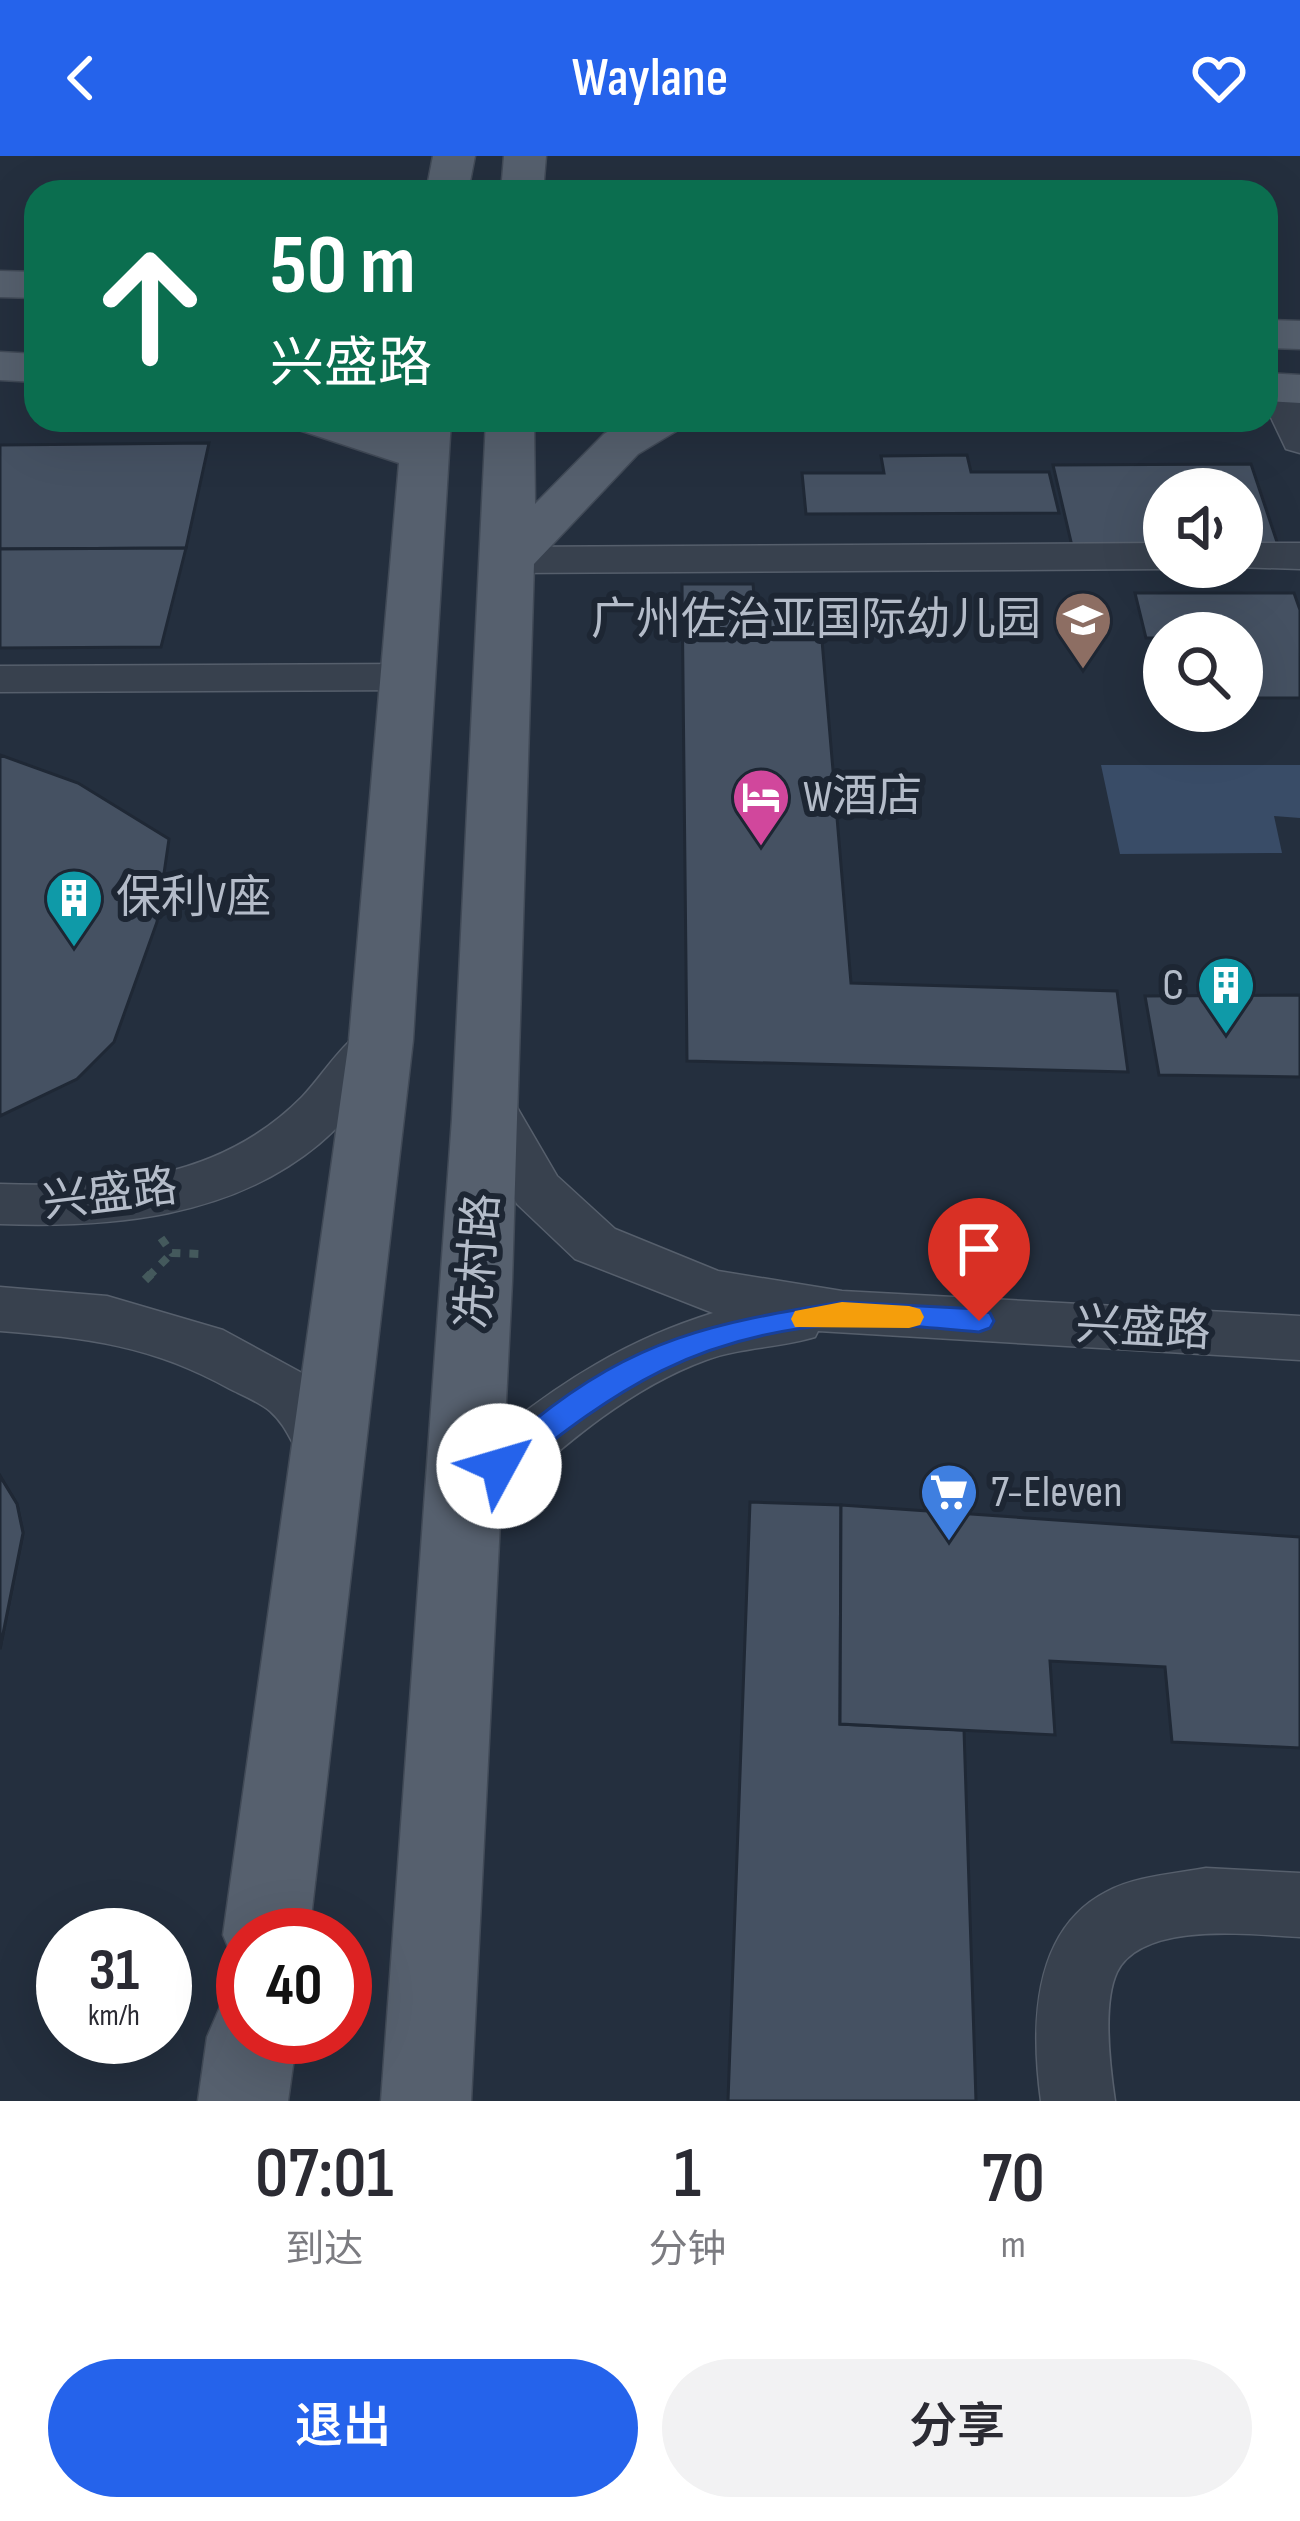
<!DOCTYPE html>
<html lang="zh">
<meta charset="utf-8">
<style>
:root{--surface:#fff;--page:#f2f2f3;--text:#2b2b33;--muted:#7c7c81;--accent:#2563eb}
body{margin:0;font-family:"Sofia Sans Condensed","Noto Sans SC",sans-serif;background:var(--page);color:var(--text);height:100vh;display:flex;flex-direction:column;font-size:45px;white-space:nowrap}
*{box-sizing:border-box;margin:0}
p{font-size:39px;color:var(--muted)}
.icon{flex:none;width:66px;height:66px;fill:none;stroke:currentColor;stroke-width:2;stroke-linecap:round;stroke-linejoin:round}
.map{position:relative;height:1945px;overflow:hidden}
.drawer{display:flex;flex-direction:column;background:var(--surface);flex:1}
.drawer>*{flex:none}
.hud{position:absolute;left:24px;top:24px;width:1254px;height:252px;border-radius:36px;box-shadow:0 12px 48px #0002;background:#0b6e4f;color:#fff;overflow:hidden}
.tools{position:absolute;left:1143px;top:312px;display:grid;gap:24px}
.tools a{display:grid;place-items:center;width:120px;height:120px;border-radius:50%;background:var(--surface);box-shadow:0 12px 48px #0002;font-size:60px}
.speed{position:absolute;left:36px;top:1752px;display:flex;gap:24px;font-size:60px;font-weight:700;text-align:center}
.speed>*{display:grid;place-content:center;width:156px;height:156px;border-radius:50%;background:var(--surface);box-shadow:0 12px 48px #0002;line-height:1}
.speed small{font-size:30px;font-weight:400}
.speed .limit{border:18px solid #d22;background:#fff;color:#111}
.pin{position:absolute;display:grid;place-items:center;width:102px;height:102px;color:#fff;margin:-123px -51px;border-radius:50% 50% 50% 0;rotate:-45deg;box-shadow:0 0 12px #0007}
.pin .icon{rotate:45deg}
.me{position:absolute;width:132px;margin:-66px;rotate:51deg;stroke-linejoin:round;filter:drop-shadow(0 0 9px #0008)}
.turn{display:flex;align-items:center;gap:42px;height:252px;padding:0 48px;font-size:54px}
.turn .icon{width:156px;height:156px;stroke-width:2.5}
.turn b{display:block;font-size:84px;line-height:102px}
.eta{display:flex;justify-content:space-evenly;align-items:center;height:204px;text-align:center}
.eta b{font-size:72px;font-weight:600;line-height:84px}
.button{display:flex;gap:24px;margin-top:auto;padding:24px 48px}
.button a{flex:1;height:138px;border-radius:72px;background:var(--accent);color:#fff;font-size:48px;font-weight:600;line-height:138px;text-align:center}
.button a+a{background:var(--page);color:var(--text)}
header{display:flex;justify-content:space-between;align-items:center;height:156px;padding:0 48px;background:var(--accent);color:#fff;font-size:54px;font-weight:600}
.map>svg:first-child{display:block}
</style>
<header><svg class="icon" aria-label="back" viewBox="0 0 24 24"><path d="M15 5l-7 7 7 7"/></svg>Waylane<svg class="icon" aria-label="heart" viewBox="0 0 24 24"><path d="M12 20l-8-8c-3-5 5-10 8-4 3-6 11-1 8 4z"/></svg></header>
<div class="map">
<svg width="1300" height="1945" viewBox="0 0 1300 1945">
<rect width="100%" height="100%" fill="#242f3e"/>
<!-- water -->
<polygon fill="#394c67" points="1101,609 1300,609 1300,662 1274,660 1282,697 1120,698"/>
<!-- building -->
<g fill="#455162" stroke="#1f2835" stroke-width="3">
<polygon points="209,287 186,392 0,393 0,289"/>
<polygon points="967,299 971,316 1049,316 1059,357 806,358 802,317 884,317 881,300"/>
<polygon points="1251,308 1278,389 1242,389 1242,333 1164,333 1164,389 1072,390 1053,309"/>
<polygon points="186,392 161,491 0,492 0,393"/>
<polygon points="682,428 753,428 755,449 819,449 851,827 1117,835 1128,916 687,905"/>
<polygon points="1135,437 1294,437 1300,454 1300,542 1242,542 1242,477 1164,477 1164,482 1146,482"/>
<polygon points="0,599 78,627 169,683 157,766 114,886 77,923 0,960"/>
<polygon points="1300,839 1300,921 1159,919 1145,840"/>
<polygon points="0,1320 17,1348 23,1377 0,1493"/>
<polygon points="0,1320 17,1348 23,1377 0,1493"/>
<polygon points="750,1346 841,1349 840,1568 964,1574 976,1945 728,1945"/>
<polygon points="841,1349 1300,1381 1300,1592 1172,1586 1165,1511 1050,1505 1055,1579 840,1568"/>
</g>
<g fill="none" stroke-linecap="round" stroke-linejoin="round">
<defs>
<g id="minor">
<polygon points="1277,220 1291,224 1300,240 1300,297 1286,293 1266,251 1266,223"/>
<polygon points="1164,387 1164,411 1170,411 1164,413 509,417 494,413 488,404 494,395 509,391"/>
<polygon points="1242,387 1300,387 1300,413 1236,411 1242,411"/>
<polygon points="407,508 423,512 429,521 423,530 407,534 0,536 0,510"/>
<path d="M 381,866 L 399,871 L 407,884 L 399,897 C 374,928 350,962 319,988 C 230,1062 111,1072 0,1068 L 0,1028 C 111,1032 220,1024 302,941 C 326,916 347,876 381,866 Z"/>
<path d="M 489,930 L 508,936 L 557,1020 L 615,1073 L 718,1115 L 842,1135 L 1300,1160 L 1300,1204 L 818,1175 L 815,1181 C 779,1192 741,1191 706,1204 C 621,1235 553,1300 486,1358 L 464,1365 L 442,1358 L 433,1340 C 446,1314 470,1299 493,1281 C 561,1225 629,1183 713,1157 L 575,1103 L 517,1048 L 462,949 L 470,936 Z"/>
<path d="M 0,1131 L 107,1140 L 223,1174 L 313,1223 L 358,1292 L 349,1309 C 292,1328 302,1283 270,1255 C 259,1246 242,1239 230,1233 C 151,1189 87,1182 0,1175 Z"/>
<path d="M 1206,1712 L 1300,1717 L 1300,1781 C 1253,1779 1143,1764 1117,1816 C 1102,1848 1110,1911 1115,1945 L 1041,1945 C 1031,1872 1031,1775 1106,1736 C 1135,1720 1174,1718 1206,1712 Z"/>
</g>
<g id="major">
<polygon points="433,0 475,0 468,36 426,36"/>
<polygon points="504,0 546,0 543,36 501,36"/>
<polygon points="0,115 36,116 36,142 0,141"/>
<polygon points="1266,164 1300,165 1300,193 1266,192"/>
<polygon points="0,196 36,198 36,226 0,224"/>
<polygon points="1266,217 1300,219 1300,247 1266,245"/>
<polygon points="292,264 364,264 402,276 403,264 451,264 413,884 309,1779 243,1779 243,1810 235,1807 223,1779 349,884 399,307 299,274"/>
<polygon points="486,264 534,264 535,348 604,278 627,264 685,264 678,274 638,298 534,408 512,1126 471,1945 381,1945 452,963"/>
<polygon points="243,1842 243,1881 297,1881 288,1945 198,1945 207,1881 220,1851"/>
</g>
</defs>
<!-- minor casing -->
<use href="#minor" stroke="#565f6c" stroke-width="3"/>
<!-- major casing -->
<use href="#major" stroke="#414a57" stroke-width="3"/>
<!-- path-far1 -->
<g stroke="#44595c" stroke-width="8" stroke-dasharray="9 9" stroke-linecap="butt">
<polyline points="161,1082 172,1097 200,1098"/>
<polyline points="148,1121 172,1097"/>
</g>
<!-- path -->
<polyline stroke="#44595c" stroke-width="9" stroke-dasharray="10 10" stroke-linecap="butt" points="145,1124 151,1118"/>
<!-- minor -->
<use href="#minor" fill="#38414e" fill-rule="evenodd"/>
<!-- major -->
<use href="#major" fill="#56606e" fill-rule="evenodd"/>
</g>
<!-- route -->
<path fill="#2563eb" stroke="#184099" stroke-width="3" d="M 842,1146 L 979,1153 L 990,1157 L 994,1165 L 990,1172 L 979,1176 C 934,1173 885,1165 840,1168 C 698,1179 617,1231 510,1319 L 499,1323 L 488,1319 L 484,1310 C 493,1292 516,1279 532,1266 C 636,1182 713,1167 842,1146 Z"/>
<!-- slow -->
<polygon fill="#f59e0b" points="842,1146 909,1150 920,1153 924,1161 920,1169 909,1172 795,1171 791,1163 795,1155"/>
<!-- icons -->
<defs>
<symbol id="school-pin" viewBox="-11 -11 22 30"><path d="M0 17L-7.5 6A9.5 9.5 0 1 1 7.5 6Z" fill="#8d6e63" stroke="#1d2633"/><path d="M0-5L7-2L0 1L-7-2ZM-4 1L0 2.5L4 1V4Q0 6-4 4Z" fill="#fff"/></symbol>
<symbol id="hotel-pin" viewBox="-11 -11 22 30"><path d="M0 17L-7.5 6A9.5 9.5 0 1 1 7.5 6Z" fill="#d1479c" stroke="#1d2633"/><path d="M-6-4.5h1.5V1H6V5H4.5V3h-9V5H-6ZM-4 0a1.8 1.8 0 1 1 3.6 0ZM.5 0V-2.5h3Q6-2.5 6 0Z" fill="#fff"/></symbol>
<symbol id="building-pin" viewBox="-11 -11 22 30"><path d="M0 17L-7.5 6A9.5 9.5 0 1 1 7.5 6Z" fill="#0f9aa8" stroke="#1d2633"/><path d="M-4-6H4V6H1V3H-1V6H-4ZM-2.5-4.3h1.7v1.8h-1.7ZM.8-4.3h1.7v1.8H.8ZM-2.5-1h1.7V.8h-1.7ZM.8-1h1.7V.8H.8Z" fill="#fff"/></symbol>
<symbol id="supermarket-pin" viewBox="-11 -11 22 30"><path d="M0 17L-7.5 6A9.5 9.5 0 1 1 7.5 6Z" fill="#3f7fe0" stroke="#1d2633"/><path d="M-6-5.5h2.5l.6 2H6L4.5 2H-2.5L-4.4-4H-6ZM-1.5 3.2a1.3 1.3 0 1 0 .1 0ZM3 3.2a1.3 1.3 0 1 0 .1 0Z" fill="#fff"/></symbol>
</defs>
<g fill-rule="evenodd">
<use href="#school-pin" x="1050" y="431" width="66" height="90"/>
<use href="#hotel-pin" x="728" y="608" width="66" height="90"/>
<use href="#building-pin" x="41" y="709" width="66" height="90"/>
<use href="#building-pin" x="1193" y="796" width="66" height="90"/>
<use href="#supermarket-pin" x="916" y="1303" width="66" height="90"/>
</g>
<g text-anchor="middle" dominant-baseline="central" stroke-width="12" stroke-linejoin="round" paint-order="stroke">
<!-- poi labels -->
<g font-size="45" fill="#b4bcc9" stroke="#1d2633" text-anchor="start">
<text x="1041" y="464" text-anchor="end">广州佐治亚国际幼儿园</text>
<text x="803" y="641">W酒店</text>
<text x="116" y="742">保利V座</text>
<text x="1184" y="829" text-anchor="end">C</text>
<text x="991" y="1336">7-Eleven</text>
</g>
<!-- street labels -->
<g font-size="45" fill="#b4bcc9" stroke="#1d2633">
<text transform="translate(110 1039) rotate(-7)">兴盛路</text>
<text transform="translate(479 1105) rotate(-86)">冼村路</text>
<text transform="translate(1143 1173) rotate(3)">兴盛路</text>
</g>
</g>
</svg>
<div class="tools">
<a><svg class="icon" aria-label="sound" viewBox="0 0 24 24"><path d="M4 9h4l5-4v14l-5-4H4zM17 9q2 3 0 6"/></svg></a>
<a><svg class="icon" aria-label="search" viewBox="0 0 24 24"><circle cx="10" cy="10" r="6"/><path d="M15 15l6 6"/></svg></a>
</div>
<div class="speed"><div>31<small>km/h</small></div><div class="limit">40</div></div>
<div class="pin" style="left:979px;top:1165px;background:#d93025"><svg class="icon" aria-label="arrive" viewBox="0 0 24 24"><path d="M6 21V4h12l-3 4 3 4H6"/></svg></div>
<svg class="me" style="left:499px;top:1310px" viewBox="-20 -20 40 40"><circle r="19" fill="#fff"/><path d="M0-13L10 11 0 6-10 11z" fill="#2563eb"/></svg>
<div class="hud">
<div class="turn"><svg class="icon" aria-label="ahead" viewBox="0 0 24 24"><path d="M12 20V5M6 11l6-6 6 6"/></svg><div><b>50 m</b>兴盛路</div></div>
</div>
</div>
<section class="drawer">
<div class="eta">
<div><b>07:01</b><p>到达</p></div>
<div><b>1</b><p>分钟</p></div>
<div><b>70</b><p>m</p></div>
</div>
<div class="button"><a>退出</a><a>分享</a></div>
</section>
